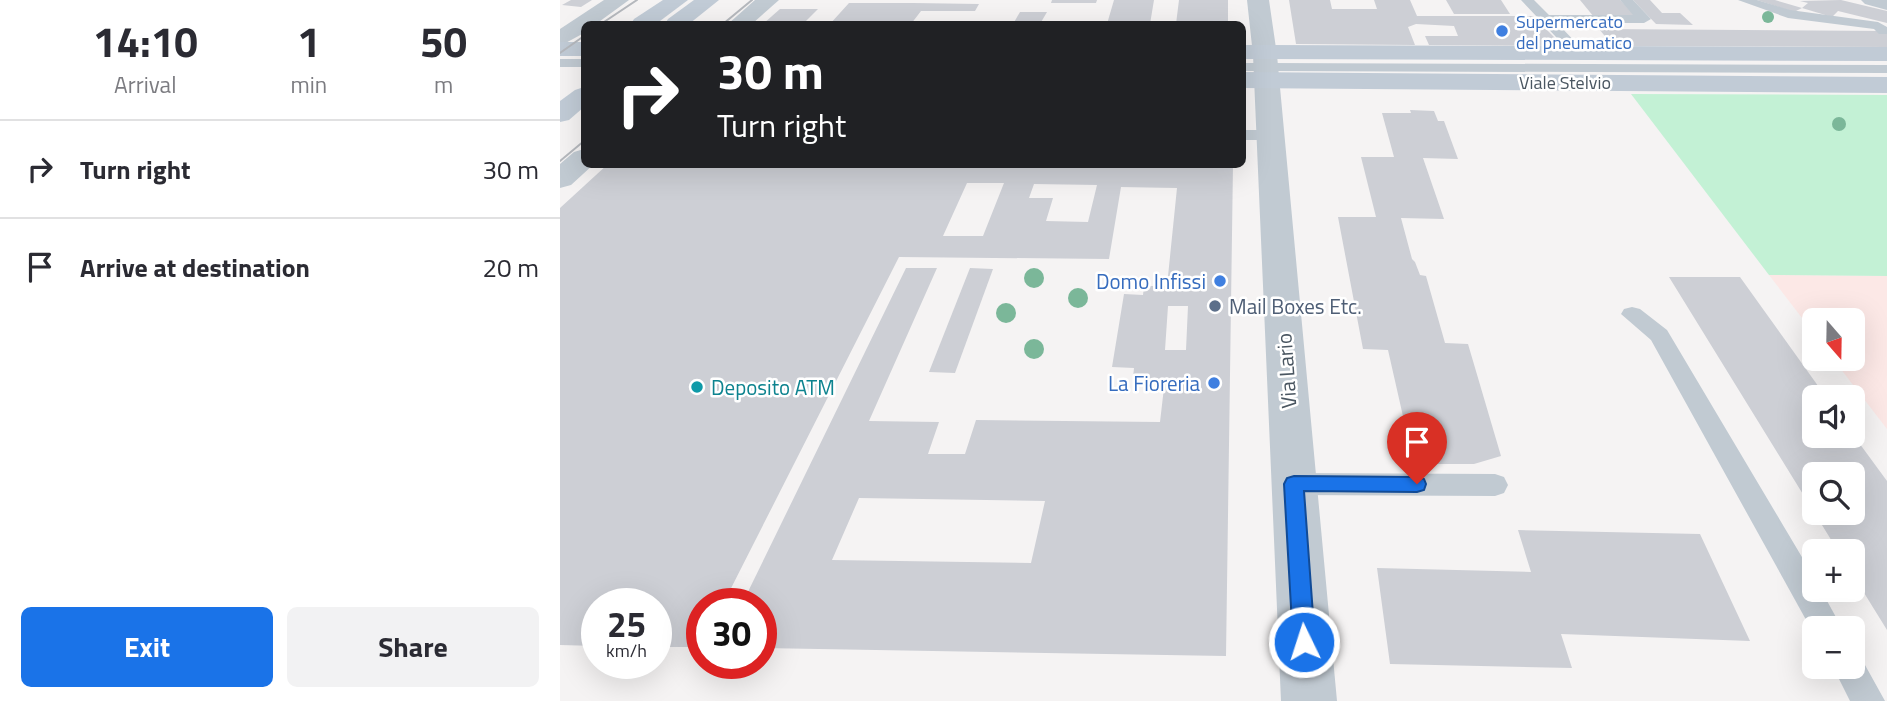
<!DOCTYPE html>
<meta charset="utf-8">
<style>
:root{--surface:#fff;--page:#f2f2f3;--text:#2b2b33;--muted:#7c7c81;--line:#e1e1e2;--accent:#1a73e8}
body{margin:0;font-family:"Titillium Web",sans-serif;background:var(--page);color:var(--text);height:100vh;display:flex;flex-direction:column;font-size:26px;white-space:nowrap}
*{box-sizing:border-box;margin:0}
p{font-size:23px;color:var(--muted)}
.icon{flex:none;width:38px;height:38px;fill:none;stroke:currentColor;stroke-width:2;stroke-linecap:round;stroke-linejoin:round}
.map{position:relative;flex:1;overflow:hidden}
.side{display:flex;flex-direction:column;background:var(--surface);width:560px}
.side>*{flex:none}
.top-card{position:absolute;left:21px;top:21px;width:665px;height:147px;border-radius:10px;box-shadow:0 7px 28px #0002;background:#202124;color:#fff;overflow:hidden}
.needle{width:46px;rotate:160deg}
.buttons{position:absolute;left:1242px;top:308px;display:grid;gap:14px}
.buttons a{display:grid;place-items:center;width:63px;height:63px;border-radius:10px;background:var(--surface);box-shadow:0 7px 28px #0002;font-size:35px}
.speed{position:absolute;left:21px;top:588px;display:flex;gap:14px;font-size:35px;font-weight:700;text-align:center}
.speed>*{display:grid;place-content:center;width:91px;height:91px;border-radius:50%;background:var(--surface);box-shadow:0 7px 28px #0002;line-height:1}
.speed small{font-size:18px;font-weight:400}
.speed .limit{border:10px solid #d22;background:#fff;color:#111}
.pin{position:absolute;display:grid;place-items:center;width:60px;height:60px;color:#fff;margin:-72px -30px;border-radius:50% 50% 50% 0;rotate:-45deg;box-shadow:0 0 7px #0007}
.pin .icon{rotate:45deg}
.me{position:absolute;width:77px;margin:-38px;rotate:356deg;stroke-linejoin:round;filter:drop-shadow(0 0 5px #0008)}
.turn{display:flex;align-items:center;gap:24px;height:147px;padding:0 21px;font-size:32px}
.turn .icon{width:91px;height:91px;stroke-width:2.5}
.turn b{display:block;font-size:49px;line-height:60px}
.eta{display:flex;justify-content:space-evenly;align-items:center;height:119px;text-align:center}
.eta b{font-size:42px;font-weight:700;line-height:49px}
.primary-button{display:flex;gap:14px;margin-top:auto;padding:14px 21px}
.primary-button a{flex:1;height:80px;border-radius:10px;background:var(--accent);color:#fff;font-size:28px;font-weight:700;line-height:80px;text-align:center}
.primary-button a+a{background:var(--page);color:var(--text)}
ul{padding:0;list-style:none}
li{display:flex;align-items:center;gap:21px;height:98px;padding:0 21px;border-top:2px solid var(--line)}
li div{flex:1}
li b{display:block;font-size:26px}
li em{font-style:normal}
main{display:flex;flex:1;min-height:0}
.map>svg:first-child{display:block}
</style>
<main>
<section class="side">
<div class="eta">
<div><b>14:10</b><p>Arrival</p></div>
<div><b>1</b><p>min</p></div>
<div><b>50</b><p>m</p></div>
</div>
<ul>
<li><svg class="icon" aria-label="right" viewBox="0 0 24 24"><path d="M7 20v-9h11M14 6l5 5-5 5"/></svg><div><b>Turn right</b></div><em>30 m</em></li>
<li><svg class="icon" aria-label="arrive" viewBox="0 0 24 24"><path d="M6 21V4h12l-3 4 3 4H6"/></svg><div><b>Arrive at destination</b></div><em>20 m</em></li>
</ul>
<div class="primary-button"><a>Exit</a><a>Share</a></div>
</section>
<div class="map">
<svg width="1327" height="701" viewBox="0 0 1327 701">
<rect width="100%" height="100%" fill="#f5f3f3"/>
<!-- medical -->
<polygon fill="#fce8e6" points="1209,275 1327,276 1327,429 1273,359 1293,359 1293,320 1255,320 1255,335"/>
<!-- green -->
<polygon fill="#c3f1d5" points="1071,94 1327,95 1327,276 1209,275"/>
<!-- building -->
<g fill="#cdcfd5" fill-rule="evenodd">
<polygon points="11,0 32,0 21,7 2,5"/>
<polygon points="492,0 537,0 536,3 491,3"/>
<polygon points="554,0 594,0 590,24 547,24"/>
<polygon points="619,0 668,0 668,24 616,24"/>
<polygon points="729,0 770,0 772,9 817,9 814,0 850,0 857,16 973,16 1003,46 869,45 865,36 898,36 894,26 856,24 848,27 855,45 736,44"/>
<polygon points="886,0 941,0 950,14 894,14"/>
<polygon points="1020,0 1060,0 1076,17 1034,17"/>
<polygon points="1073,0 1090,0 1102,13 1120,13 1133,25 1096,24"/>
<polygon points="1197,0 1215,0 1242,8 1234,12"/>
<polygon points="1281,0 1327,11 1327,23 1278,11 1272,17 1242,8 1248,3 1240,1"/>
<polygon points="289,3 353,3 419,4 415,11 361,11 351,24 270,24"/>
<polygon points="220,9 258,9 243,24 203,24"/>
<polygon points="460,12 487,12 480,24 453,24"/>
<polygon points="1039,29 1327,31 1327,47 1053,46"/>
<polygon points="850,110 874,111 878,121 884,121 898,159 863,158 884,219 841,218 852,259 855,262 860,275 866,276 885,343 908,344 941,456 914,464 878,464 852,456 828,350 803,349 778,217 816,217 801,157 834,157 822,113 851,113"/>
<path d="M 48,164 L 673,164 L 666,656 L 201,648 L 201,604 L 182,604 L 346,268 L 377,268 L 309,421 L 379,422 L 368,454 L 405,454 L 416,420 L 600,422 L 605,379 L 573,378 L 574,368 L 552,367 L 564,294 L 583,295 L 584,286 L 607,286 L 617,188 L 561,187 L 549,259 L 339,257 L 163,604 L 142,604 L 142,647 L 96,647 L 96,604 L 37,604 L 37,646 L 0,645 L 0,208 ZM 407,183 L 444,183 L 423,236 L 383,236 ZM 474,184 L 537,185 L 528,222 L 486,221 L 493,198 L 469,198 ZM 608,306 L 628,306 L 626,350 L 605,350 ZM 299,498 L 485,501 L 471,563 L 272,560 Z"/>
<polygon points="410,268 433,269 395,373 369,372"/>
<path d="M 1109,277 L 1180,277 L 1266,397 L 1255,397 L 1255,436 L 1294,436 L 1327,481 L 1327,630 L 1293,575 L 1293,551 L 1278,551 ZM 1255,474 L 1293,474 L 1293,513 L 1255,513 Z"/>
<polygon points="958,530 1140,534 1190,641 1001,634 1012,668 830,664 817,568 971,572"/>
</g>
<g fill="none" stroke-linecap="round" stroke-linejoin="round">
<!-- lane -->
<g fill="#c1cad2" fill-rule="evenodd">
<polygon points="961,0 974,0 989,15 1073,15 1060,0 1073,0 1091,19 1084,23 997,23 1026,53 1019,57 1014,56"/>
<polygon points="1178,0 1197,0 1230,10 1318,22 1327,27 1327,34 1319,34 1314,29 1228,18"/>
<rect x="0" y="59" width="24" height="8"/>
<polygon points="682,63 1327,65 1327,73 682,71"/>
<polygon points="682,130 709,130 717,135 709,140 682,140"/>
<polygon points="1072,307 1080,309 1107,330 1255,579 1255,590 1261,590 1282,628 1255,628 1255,636 1091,340 1061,314 1064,309"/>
<polygon points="734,473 935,474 944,477 948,485 944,493 935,496 734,495 725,492 721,484 725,476"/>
<polygon points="1293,653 1300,656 1325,701 1290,701 1273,667 1293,667"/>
</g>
<!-- street -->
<g fill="#c1cad2" fill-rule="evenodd">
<polygon points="44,0 69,0 36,24 24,24 24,33 0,46 0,29"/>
<polygon points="195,0 219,0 192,24 168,24"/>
<polygon points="687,0 709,0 717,55 777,701 721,701 693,55"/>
<polygon points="1301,0 1327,0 1327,10 1305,4"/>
<polygon points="24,149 24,164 34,164 11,185 0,188 0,164 14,152"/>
</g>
<!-- secondary -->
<g fill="#c1cbd6" fill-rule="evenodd">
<polygon points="103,0 128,0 96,24 71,24 74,19"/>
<polygon points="134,0 159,0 129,24 105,24 108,19"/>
<rect x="0" y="42" width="24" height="14"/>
<polygon points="682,45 1327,47 1327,61 682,59"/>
<polygon points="682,72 1327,77 1327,93 682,88"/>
<polygon points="24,87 24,107 9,120 0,122 0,101 15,90"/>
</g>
<!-- tram -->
<g stroke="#b5b8bd" stroke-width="2">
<polyline points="41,24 77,0"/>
<polyline points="163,24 192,0"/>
<polyline points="0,53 24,36"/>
<polyline points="0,161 24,141"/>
</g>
</g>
<!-- trees -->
<g fill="#7bb799">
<circle cx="1208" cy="17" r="6"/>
<circle cx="1279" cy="124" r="7"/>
<circle cx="474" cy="278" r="10"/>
<circle cx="518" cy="298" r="10"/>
<circle cx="446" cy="313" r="10"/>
<circle cx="474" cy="349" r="10"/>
</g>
<!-- route -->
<polygon fill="#1a73e8" stroke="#114b97" stroke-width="2" points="734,476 857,477 864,479 866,484 864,490 857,492 744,491 755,642 752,649 744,652 737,649 733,642 724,484 727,478"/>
<!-- markers -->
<g fill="#3f7fe0" stroke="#fff" stroke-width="2.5">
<circle cx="942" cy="31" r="7"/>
<circle cx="660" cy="281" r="7"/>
<circle cx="654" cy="383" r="7"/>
</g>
<circle fill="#5c6f8a" stroke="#fff" stroke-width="2.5" cx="655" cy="306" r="7"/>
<circle fill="#0f9aa8" stroke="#fff" stroke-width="2.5" cx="137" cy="387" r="7"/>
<g text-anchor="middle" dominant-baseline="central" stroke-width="5" stroke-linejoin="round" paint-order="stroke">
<!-- far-shop labels -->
<g font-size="18" fill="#366cbe" stroke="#fff" text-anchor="start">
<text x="956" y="21">Supermercato<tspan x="956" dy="21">del pneumatico</tspan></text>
</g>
<!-- far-street labels -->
<g font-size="18" fill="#4a5661" stroke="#fff">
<text x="1005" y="82">Viale Stelvio</text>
</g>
<!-- shop labels -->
<g font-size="21" fill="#366cbe" stroke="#fff" text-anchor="end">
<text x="646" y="281">Domo Infissi</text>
<text x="640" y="383">La Fioreria</text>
</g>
<!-- service labels -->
<g font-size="21" fill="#4e5e75" stroke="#fff" text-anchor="start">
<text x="669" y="306">Mail Boxes Etc.</text>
</g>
<!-- street labels -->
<g font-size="21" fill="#4a5661" stroke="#fff">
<text transform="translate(726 371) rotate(-94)">Via Lario</text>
</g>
<!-- culture labels -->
<g font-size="21" fill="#0d838f" stroke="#fff" text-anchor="start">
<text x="151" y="387">Deposito ATM</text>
</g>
</g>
</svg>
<div class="buttons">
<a><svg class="needle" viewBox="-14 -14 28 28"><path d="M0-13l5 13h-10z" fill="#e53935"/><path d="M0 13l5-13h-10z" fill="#7c7c81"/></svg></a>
<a><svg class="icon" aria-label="sound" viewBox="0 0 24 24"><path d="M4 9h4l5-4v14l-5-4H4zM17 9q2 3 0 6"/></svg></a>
<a><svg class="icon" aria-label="search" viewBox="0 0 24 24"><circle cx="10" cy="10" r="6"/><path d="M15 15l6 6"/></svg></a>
<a>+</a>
<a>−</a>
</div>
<div class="speed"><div>25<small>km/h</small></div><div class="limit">30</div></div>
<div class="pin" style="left:857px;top:484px;background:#d93025"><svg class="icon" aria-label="arrive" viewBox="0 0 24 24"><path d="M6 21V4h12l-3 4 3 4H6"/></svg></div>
<svg class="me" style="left:744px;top:642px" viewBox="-20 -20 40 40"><circle r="17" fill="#1a73e8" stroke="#fff" stroke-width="3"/><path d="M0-11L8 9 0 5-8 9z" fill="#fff"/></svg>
<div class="top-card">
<div class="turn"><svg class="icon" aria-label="right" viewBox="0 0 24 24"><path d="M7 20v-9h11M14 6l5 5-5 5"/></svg><div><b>30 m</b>Turn right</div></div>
</div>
</div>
</main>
